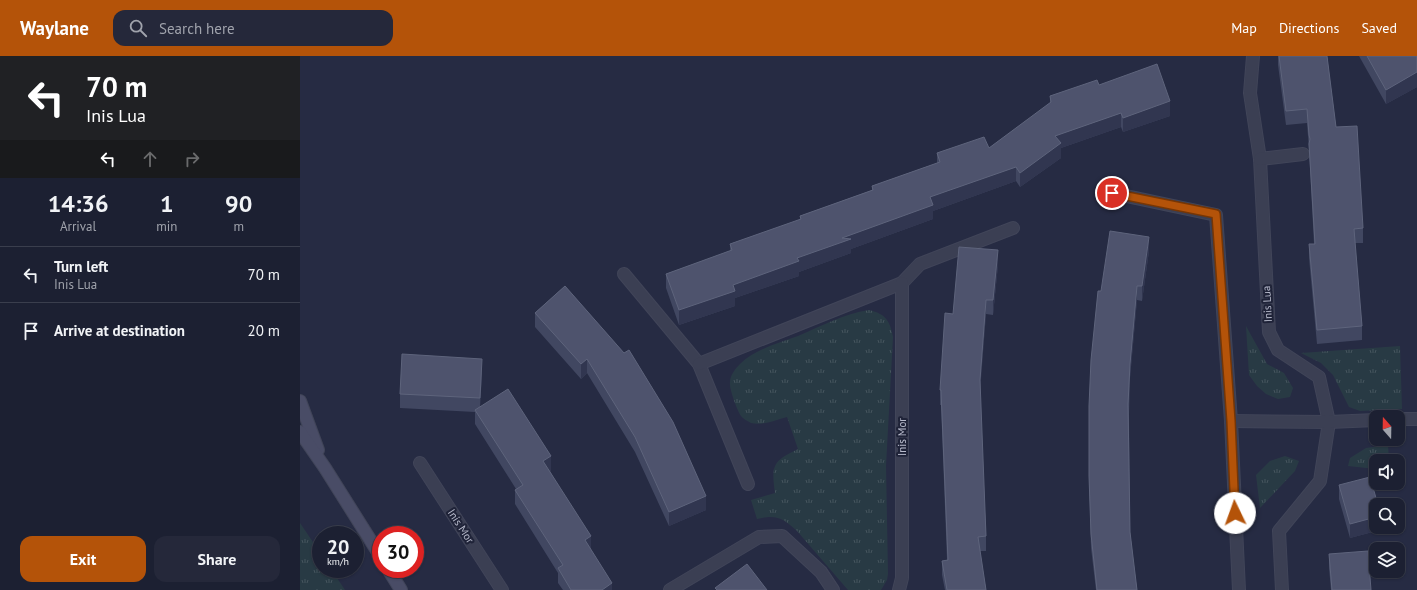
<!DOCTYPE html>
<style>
:root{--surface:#1c2032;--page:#25283a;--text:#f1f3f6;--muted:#a0a3ac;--line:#3a3e4d;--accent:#b45309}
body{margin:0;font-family:"PT Sans",sans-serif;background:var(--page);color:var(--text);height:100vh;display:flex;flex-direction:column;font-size:15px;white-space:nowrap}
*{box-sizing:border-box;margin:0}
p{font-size:13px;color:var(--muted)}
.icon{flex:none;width:22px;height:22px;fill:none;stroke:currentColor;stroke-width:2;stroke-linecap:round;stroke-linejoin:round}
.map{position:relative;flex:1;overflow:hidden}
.panel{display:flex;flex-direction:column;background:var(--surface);width:300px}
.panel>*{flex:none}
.hud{background:#202124;color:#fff;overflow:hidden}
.needle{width:26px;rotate:340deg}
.tools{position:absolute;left:1069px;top:354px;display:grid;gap:8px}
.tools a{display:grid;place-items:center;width:36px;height:36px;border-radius:8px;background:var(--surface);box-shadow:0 1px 3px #0004,0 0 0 1px var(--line);font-size:20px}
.speed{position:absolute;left:12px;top:470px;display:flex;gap:8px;font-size:20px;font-weight:700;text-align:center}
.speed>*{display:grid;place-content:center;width:52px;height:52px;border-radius:50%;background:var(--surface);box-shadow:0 1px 3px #0004,0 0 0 1px var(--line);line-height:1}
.speed small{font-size:10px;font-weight:400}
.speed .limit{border:6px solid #d22;background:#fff;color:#111}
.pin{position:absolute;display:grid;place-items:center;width:34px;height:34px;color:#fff;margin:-17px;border:2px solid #fff;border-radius:50%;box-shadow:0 1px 4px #0007}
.me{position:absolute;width:44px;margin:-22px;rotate:357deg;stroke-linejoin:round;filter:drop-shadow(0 0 3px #0008)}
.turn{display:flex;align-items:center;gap:14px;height:84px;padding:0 20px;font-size:18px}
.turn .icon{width:52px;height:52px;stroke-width:2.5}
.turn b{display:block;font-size:28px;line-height:34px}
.lanes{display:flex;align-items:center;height:38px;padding:0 20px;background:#0003;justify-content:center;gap:20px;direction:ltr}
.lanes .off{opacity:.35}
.eta{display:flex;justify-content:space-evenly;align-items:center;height:68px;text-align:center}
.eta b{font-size:24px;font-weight:800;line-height:28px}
.button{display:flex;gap:8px;margin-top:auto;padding:8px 20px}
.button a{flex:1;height:46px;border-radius:12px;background:var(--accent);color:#fff;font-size:16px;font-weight:800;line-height:46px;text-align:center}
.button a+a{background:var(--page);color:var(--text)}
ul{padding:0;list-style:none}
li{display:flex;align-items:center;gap:12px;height:56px;padding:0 20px;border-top:1px solid var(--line)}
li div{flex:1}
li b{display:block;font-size:15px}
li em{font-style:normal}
header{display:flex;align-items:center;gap:24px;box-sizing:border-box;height:56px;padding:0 20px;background:var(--accent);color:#fff}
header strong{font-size:19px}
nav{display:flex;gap:22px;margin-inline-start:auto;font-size:14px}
.search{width:280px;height:36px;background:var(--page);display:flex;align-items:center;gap:10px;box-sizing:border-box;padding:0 14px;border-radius:12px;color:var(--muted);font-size:15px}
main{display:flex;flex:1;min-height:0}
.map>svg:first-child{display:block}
</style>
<header>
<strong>Waylane</strong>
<div class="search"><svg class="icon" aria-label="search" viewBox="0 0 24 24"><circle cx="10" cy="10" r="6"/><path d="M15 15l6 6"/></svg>Search here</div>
<nav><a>Map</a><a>Directions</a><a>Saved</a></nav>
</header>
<main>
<section class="panel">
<div class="hud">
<div class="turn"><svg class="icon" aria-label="left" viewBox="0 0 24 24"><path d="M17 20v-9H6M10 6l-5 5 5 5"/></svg><div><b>70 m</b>Inis Lua</div></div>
<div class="lanes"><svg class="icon" aria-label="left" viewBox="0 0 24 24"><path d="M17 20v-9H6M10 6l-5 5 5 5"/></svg><svg class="icon off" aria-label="ahead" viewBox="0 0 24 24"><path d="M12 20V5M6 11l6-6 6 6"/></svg><svg class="icon off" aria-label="right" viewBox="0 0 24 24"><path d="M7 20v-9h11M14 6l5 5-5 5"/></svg></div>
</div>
<div class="eta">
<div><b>14:36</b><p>Arrival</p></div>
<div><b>1</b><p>min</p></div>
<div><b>90</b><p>m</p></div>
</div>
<ul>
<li><svg class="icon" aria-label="left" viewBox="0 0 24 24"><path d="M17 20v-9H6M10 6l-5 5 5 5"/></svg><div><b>Turn left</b><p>Inis Lua</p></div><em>70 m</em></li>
<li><svg class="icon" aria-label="arrive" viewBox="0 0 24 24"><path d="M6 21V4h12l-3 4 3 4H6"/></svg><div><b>Arrive at destination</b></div><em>20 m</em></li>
</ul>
<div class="button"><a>Exit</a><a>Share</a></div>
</section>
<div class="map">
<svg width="1117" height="534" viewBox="0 0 1117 534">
<defs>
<pattern id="grass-tufts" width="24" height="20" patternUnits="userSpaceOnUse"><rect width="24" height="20" fill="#283a44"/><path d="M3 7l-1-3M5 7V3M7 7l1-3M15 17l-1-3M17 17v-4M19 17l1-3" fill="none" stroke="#45555e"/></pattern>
</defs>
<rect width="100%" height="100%" fill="#262b43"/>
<!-- grass -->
<g fill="url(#grass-tufts)">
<path d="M 569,254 C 586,258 590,265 593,281 L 586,410 L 588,518 L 587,524 L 581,534 L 548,534 L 497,475 C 483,462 477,458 457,463 L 451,444 L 475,437 C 471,409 473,405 498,393 L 487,361 C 475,364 463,370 451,367 C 448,365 443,363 441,360 C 437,354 429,333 430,326 C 430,319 436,312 440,308 C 455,293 479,287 498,280 C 521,270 544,258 569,254 Z"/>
<polygon points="946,270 967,308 984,317 993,332 990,341 978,343 966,338 957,330 949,319"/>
<polygon points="1100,290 1102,353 1060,355 1049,351 1033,319 1021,307 1001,297"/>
<polygon points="1088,389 1089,405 1076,405 1076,413 1048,410 1050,402 1066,392"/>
<polygon points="985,400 999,405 995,415 960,452 956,419 970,405"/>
<polygon points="0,467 21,498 21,513 31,513 45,534 0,534"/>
</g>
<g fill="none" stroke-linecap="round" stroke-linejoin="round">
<defs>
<g id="minor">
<polyline points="953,0 950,37 960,103 969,276 978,294 1019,321 1029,366 1020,425 979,475 982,534"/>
<polyline points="960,103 1003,98"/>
<polyline points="812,137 916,159 931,365 939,534"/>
<polyline points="324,218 399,308 448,428"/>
<polyline points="399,308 602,227 620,208 713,172"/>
<polyline points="1098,363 1117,363"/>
<polyline points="931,365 1029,366 1076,364"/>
<polyline points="120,407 202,534"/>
<polyline points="370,534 459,481 482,480 521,516 533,534"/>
<polyline points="599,534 602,522 602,227"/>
</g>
<g id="secondary">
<polyline points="0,345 18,394"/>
<polyline points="0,376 25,412 81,501"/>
<polyline points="88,513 101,534"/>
</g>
</defs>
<!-- minor casing -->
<use href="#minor" stroke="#414559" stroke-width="14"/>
<!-- secondary casing -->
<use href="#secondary" stroke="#414559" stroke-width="14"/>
<!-- minor -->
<use href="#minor" stroke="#3b3f53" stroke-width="12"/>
<!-- secondary -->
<use href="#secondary" stroke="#494c66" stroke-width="12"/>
</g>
<!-- wall -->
<g fill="#414761">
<polygon points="978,0 1027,0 1036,71 1063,172 1063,187 1055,187 1062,270 1062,284 1017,288 1009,202 1009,188 1014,188 1009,94 1007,67 986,69 978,9"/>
<polygon points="1059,0 1117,0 1117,31 1086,48"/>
<polygon points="799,29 870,60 823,76 821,71 761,92 761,102 720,131 716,125 633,155 633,163 551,193 551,197 499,216 499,220 435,242 435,250 379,269 366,232 366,218 430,195 430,188 500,164 500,160 572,134 572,130 637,107 637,97 689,92 750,47 750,40"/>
<polygon points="849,195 842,245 837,244 830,322 829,358 830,476 837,534 796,534 791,492 789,420 801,235"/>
<polygon points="698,209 693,259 686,258 680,333 686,480 686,495 680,495 686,534 645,534 642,519 642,505 647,504 641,349 640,349 640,334"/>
<polygon points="265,230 406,454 369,470 335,396 287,317 281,323 235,271 235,257"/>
<polygon points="182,317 180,350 251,414 250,415 312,534 263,534 258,527 258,517 215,448 215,434 216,433 175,368 175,356 100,352 100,338"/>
<polygon points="1039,429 1080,471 1080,474 1050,482 1039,443"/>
<polygon points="1029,498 1071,534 1031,534 1029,512"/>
</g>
<!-- shaded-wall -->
<g fill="#313650">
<polygon points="1117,16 1117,31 1086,48 1086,34"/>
<polygon points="870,45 870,60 823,76 823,62"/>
<polygon points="821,57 821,71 761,92 761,102 720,131 720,117 755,80"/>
<polygon points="716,111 716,125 633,155 633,163 551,193 551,197 499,216 499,220 435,242 435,250 379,269 379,254 433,229 497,202 630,141"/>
<polygon points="849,181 849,195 842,245 842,230"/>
<polygon points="698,194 698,209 693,259 693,244"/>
<polygon points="837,230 837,244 830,322 828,362 830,308"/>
<polygon points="686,244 686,258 680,338 680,324"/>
<polygon points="182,303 182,317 180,356 180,342"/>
<polygon points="287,303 287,317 281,323 281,308"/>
<polygon points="251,400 251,414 243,419 243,405"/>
<polygon points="406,440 406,454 369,470 369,456"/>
<polygon points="1076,461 1076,471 1080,471 1080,474 1050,482 1050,468"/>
<polygon points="291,480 291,495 285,484"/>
<polygon points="312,527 312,534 302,534"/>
</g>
<!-- building -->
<g fill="#4e536d" stroke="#5e647c">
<polygon points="979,0 1027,0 1036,71 1057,70 1063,172 1054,173 1062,270 1017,274 1009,188 1015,188 1009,88 1010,83 1009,79 1007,53 986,55"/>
<polygon points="1067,0 1117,0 1117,16 1086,34"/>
<polygon points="857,8 870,45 823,62 821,57 755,80 761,87 720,117 716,111 630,141 633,149 542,182 551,183 497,202 499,205 433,229 435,235 379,254 366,218 432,194 430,188 501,163 500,160 573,134 572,130 640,106 637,97 684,81 689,92 751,46 750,40 797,24 799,29"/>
<polygon points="810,175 849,181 842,230 837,230 830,308 828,348 830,476 837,534 797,534 791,478 789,420 789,350 791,304 798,235 801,235"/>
<polygon points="659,191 698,194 693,244 686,244 680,324 686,480 678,481 686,534 647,534 642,505 648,504 641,334 640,334 645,257 653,258"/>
<polygon points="265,230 324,297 329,294 373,366 406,440 369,456 335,381 287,303 281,308 235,257"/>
<polygon points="102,298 182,303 180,342 100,338"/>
<polygon points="208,333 251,400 243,405 291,480 285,484 312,527 302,534 271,534 258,512 263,509 215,434 223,429 175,354"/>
<polygon points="1070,421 1078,449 1076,449 1076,461 1050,468 1039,429"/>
<polygon points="1068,495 1071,534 1032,534 1029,498"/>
<polygon points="447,508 467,534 417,534 415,532"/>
</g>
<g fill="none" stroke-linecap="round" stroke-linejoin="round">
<defs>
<polyline id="route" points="812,137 916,158 931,365 935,457"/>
</defs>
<!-- route casing -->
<use href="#route" stroke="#753606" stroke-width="10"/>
<!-- route -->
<use href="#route" stroke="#b45309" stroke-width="7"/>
</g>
<g text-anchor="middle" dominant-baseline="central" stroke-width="4" stroke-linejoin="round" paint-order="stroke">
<!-- street labels -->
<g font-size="11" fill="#b8bbcc" stroke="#1f2338">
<text transform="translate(967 248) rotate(-93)">Inis Lua</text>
<text transform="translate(602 381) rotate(-90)">Inis Mor</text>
<text transform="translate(161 470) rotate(57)">Inis Mor</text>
</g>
</g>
</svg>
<div class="tools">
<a><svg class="needle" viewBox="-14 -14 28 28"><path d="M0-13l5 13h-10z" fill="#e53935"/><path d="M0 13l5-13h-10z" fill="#a0a3ac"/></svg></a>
<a><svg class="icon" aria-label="sound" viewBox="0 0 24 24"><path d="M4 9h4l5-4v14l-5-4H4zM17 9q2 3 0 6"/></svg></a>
<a><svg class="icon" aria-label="search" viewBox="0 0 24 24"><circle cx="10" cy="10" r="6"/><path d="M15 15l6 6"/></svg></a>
<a><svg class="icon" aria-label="layers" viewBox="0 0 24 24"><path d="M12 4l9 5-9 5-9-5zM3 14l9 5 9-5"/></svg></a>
</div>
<div class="speed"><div>20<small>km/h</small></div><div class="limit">30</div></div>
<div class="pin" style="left:812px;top:137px;background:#d93025"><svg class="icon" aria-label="arrive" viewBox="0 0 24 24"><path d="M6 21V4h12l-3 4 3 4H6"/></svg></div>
<svg class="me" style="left:935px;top:457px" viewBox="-20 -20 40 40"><circle r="19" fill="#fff"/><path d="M0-13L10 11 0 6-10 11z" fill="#b45309"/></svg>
</div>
</main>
